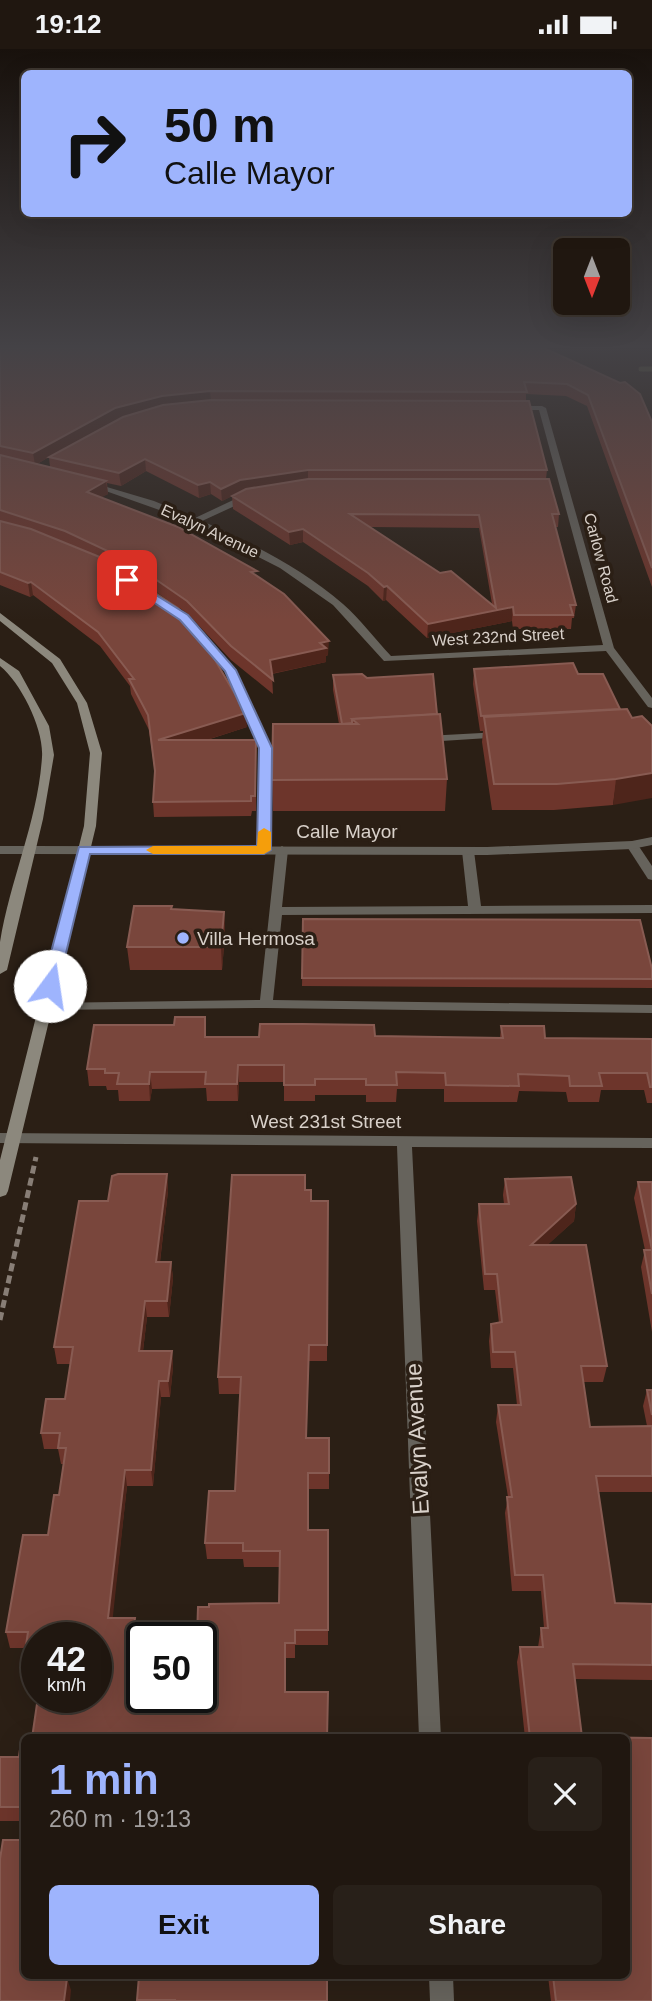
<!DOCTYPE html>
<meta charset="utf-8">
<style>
:root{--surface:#201710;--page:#282019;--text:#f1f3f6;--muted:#a29f9f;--line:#3d3630;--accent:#9eb4fd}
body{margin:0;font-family:Arial,sans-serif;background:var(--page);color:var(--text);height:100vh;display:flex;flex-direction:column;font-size:26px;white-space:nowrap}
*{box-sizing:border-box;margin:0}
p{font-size:23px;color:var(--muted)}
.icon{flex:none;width:38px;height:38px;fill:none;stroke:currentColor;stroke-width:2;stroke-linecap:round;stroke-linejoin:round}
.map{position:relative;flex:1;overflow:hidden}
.details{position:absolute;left:21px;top:1685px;width:609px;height:245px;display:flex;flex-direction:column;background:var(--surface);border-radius:10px;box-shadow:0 7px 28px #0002,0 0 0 2px var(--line)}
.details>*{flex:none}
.guide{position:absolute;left:21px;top:21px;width:611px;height:147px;border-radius:10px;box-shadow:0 7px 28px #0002,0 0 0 2px var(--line);background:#9eb4fd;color:#111;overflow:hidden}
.needle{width:46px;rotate:180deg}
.tools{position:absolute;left:553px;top:189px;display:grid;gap:14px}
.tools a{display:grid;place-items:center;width:77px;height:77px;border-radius:10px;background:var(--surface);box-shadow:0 7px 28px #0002,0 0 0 2px var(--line);font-size:35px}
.speed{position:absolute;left:21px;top:1573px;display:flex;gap:14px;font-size:35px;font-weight:700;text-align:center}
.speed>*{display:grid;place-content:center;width:91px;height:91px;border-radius:50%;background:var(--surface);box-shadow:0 7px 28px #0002,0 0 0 2px var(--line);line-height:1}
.speed small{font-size:18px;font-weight:400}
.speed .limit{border:4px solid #111;border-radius:10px;background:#fff;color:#111}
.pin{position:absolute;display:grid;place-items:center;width:60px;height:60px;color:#fff;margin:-30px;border-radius:14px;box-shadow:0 4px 10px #0006}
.me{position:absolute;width:77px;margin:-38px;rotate:14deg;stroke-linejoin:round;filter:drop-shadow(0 0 5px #0008)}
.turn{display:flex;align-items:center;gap:24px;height:147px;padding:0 28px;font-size:32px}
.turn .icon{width:91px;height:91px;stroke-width:2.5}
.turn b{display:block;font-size:49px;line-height:60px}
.round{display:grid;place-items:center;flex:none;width:74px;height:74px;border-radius:10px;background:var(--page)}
.overview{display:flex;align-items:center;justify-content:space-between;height:119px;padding:0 28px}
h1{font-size:42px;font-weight:700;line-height:52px;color:var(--accent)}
.cta{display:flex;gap:14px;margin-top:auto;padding:14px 28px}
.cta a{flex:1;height:80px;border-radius:10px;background:var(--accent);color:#111;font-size:28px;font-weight:700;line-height:80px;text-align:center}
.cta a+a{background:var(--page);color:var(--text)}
.status{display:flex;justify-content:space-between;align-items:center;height:49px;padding:0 35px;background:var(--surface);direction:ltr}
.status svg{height:19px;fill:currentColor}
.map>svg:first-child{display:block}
</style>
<div class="status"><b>19:12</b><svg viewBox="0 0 49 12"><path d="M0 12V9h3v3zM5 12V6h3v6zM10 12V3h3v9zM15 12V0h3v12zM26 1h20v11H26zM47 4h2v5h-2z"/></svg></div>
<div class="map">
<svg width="652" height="1952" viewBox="0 0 652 1952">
<rect width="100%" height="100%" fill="#2b1f15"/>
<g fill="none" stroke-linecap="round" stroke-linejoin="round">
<!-- stream -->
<polyline stroke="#6d7546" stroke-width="5" points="641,320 652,320"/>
<!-- path -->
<polyline stroke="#887e76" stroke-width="5" stroke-dasharray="8 4.5" stroke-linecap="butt" points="0,1271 36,1108"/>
<!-- service -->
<g fill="#66635c" fill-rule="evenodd">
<polygon points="188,575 194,575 236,621 271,700 268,804 264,805 258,801 259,700 226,622 188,579"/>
<polygon points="500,683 504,684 504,688 426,693 421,690 426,687"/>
<polygon points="632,792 636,793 652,817 652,831 648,830 626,796"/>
<polygon points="282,797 288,801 282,858 468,857 462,802 468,798 474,802 481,857 652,856 652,864 282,866 273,951 652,956 652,964 266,959 40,961 38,958 45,954 260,951 276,801"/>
</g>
<!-- minor -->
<g fill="#66635c" fill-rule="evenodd">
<path d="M 514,357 L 542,357 L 546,359 L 614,599 L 652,649 L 652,659 L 648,658 L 606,602 L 384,612 L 333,556 L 280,519 L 182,469 L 86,435 L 90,433 L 154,452 L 195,469 L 246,445 L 252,445 L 252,449 L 202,472 C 251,494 302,519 343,555 C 360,570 375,590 391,607 L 603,596 L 539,361 L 511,361 L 511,357 Z"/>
<polygon points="0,797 29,797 35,801 29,805 0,805"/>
<polygon points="0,1084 652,1089 652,1099 412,1098 441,1689 419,1689 397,1097 0,1094"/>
<polygon points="429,1927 453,1927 454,1952 430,1952"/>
</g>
<!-- tertiary -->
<polygon fill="#66635c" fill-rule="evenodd" points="652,788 652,796 632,800 487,806 29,805 23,801 29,797 487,798 632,792"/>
<!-- secondary -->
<g fill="#8c887d" fill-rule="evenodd">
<polygon points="0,564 60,610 87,654 102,704 96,777 8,1142 6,1146 0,1148 0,1111 84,777 90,704 77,654 52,614 0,572"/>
<path d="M 0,609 L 19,622 L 49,677 L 54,706 L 43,770 L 7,921 L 0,925 C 0,915 0,903 0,893 C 10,831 38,771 42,708 C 44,680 21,634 0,617 Z"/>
</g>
</g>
<!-- wall -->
<g fill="#6d352b" fill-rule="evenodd">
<path d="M 0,299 L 544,299 L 652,373 L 652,538 L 587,357 L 566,347 L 526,345 L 526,352 L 547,421 L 546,430 L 559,465 L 558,478 L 555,478 L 576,556 L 574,569 L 572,569 L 571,580 L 513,580 L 512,572 L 427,589 L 386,551 L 383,552 L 368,537 L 303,493 L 290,496 L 233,460 L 232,447 L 222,452 L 211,445 L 199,449 L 146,422 L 121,437 L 107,434 L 108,445 L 101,448 L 257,527 L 328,606 L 326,607 L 326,613 L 272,625 L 273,645 L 231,611 L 188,565 L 130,525 L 119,520 L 247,678 L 207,691 L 256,691 L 256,762 L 252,762 L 251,767 L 154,768 L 153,753 L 155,725 L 149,681 L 131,645 L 130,637 L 100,597 L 33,546 L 30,548 L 0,536 ZM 119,370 L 78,392 L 116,371 ZM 49,408 L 50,418 L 37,415 ZM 370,478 L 479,479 L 492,555 L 440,524 Z"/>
<polygon points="474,620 578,625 620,660 627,660 613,756 554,761 492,761 482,693 483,682 480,682 473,635"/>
<polygon points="333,626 367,629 437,665 447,730 445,762 273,762 272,731 339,675 333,641"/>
<polygon points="172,857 172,860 224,863 225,885 222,921 130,921 127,898"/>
<polygon points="303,870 652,920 652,939 302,937"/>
<polygon points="501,977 545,989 652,990 652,1054 647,1054 644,1041 601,1041 599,1053 568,1053 566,1043 519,1042 517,1053 444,1053 444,1040 397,1040 396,1053 366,1053 366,1046 315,1046 315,1052 284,1052 284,1033 239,1033 238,1052 207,1052 206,1039 152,1040 150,1052 119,1052 118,1041 107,1041 106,1037 89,1037 87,1020 206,988 375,987 500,989"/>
<polygon points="118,1125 167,1125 168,1142 160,1213 171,1213 173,1229 169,1268 147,1268 143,1302 172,1302 173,1318 170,1348 161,1348 153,1437 127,1437 112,1569 135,1569 137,1585 136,1591 142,1591 142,1648 201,1648 201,1589 197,1589 198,1558 209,1558 209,1555 279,1554 280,1518 244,1518 243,1510 207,1510 205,1494 209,1442 235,1442 240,1345 219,1345 218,1328 232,1126 305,1126 305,1141 311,1141 311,1152 328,1152 327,1312 309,1312 306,1389 329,1389 329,1440 308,1440 308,1481 328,1481 328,1596 295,1596 295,1609 286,1609 286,1643 328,1643 327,1689 32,1689 38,1648 96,1648 96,1589 37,1589 37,1644 34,1644 30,1628 31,1624 25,1603 26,1599 10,1599 6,1583 23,1486 48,1486 54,1446 59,1446 63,1415 61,1415 58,1400 44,1400 41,1384 46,1350 65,1350 71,1315 57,1315 54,1298 79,1152 108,1152 112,1127"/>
<polygon points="571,1128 576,1155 574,1172 547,1196 586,1196 607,1317 603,1333 583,1333 590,1378 647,1377 643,1357 647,1341 652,1341 652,1443 598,1443 615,1554 652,1555 652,1631 575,1630 582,1688 652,1689 652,1952 551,1952 548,1927 626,1927 626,1689 525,1689 517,1613 520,1598 538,1598 541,1579 544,1579 541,1542 512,1542 505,1464 508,1448 496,1373 498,1356 517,1356 513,1319 491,1319 489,1292 491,1275 499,1274 495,1241 484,1241 477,1172 479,1155 504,1155 503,1146 505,1130"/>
<polygon points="638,1133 652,1133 652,1283 641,1218 645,1201 634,1149"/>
<polygon points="24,1693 24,1772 0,1772 0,1708 19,1708"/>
<polygon points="137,1951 327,1952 137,1952"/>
</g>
<!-- shaded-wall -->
<g fill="#4e251b">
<polygon points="210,342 211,353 163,358 116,371 35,416 33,404 115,359 162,347"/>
<polygon points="145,410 146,422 121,437 119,424"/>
<polygon points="308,421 308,433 241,443 222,452 221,440 240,431"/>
<polygon points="106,432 108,445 88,456 87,443"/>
<polygon points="210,433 211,445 199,449 198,436"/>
<polygon points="303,480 303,493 290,496 289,483"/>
<polygon points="31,533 33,546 30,548 28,534"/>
<polygon points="387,537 386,551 383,552 384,538"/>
<polygon points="513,558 512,572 427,589 428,575"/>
<polygon points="329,592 328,606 326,607 326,613 270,625 270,611"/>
<polygon points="246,664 247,678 159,706 158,691"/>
<polygon points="652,724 652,749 613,756 616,730"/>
<polygon points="224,863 225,885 222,921 221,898"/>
<polygon points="238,1016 239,1033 238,1052 237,1035"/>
<polygon points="150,1023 152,1040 150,1052 149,1035"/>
<polygon points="167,1125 168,1142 158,1229 156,1213"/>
<polygon points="576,1155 574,1172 529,1213 531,1196"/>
<polygon points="171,1213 173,1229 169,1268 167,1252"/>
<polygon points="145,1252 147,1268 141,1318 139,1302"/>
<polygon points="309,1296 309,1312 306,1405 306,1389"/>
<polygon points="172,1302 173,1318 170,1348 168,1332"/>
<polygon points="159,1332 161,1348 153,1437 151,1421"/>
<polygon points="125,1421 127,1437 111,1585 108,1569"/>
<polygon points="135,1569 137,1585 135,1607 132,1591"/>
<polygon points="67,1929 71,1941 70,1952 64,1952"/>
</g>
<!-- building -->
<g fill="#79463c" stroke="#885b52" stroke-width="2" fill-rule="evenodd">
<polygon points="0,299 544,299 620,334 625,333 640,345 652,373 652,519 588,346 567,335 524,333 527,343 210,342 162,347 115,359 33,404 0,397"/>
<polygon points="211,351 529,352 547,421 308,421 240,431 221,440 210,433 198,436 145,410 119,424 49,408 123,368 163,356"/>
<polygon points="0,406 106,432 87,443 178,478 257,522 251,523 284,545 329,592 320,594 326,599 270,611 273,631 231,597 187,552 129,512 65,482 0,461"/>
<path d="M 308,430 L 549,430 L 559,465 L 552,465 L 576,556 L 570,556 L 573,566 L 514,566 L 513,558 L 428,575 L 387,537 L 384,538 L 368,524 L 303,480 L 289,483 L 232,447 L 246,440 ZM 350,465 L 479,466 L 496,559 L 451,522 L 440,524 Z"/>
<polygon points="0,472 31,480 102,509 178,559 197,580 246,664 158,691 256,691 255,747 251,747 251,752 153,753 155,722 148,666 129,630 134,630 98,583 31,533 28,534 0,523"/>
<polygon points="573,614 578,625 603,625 620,660 481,667 474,620"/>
<polygon points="362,625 367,629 433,625 437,665 352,670 352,674 342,675 333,626"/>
<polygon points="627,660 632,669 642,667 652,677 652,724 616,730 557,735 494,735 484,668"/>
<polygon points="440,665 447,730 272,731 273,675 358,675 352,670"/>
<polygon points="134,857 172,857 171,860 224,863 221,898 127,898"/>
<polygon points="303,870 640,871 652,920 652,930 302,929"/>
<polygon points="175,968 205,968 205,988 259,988 260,975 303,975 374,976 375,987 503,989 501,977 544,977 545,989 652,990 652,1038 650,1038 647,1024 599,1024 602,1037 570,1037 569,1027 518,1025 519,1037 446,1036 445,1024 396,1023 397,1036 366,1036 366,1030 315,1030 315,1036 284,1036 284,1016 238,1016 237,1035 205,1035 206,1023 150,1023 149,1035 117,1035 119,1024 105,1024 105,1020 87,1020 94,976 174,976"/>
<polygon points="118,1125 167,1125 156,1213 171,1213 167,1252 145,1252 139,1302 172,1302 168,1332 159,1332 151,1421 125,1421 108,1569 135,1569 132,1591 142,1591 142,1648 201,1648 201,1589 197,1589 198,1558 209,1558 209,1555 279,1554 280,1502 243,1502 243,1494 205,1494 209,1442 235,1442 241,1328 218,1328 232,1126 305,1126 305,1141 311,1141 311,1152 328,1152 327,1296 309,1296 306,1389 329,1389 329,1424 308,1424 308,1481 328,1481 328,1581 295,1581 295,1594 285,1594 285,1643 328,1643 327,1689 32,1689 38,1648 96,1648 96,1589 37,1589 37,1628 30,1628 33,1612 27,1612 29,1602 25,1603 28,1583 6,1583 23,1486 48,1486 54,1446 59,1446 66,1399 58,1399 60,1384 41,1384 46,1350 65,1350 73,1298 54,1298 79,1152 108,1152 112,1127"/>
<polygon points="571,1128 576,1155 531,1196 586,1196 607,1317 581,1317 590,1378 652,1377 652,1427 596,1427 615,1554 652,1555 652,1616 573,1615 582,1688 652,1689 652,1952 556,1952 553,1927 626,1927 626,1689 530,1689 520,1598 543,1598 541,1579 548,1579 543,1526 515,1526 507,1448 512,1448 498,1356 521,1356 515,1303 493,1303 491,1275 502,1273 497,1225 485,1225 479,1155 509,1155 505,1130"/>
<polygon points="638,1133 652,1133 652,1245 644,1201 652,1201"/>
<polygon points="647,1341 652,1341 652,1366"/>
<polygon points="21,1693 24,1693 24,1758 0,1758 0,1708 19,1708"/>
<polygon points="3,1791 24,1791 24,1927 51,1927 51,1928 67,1929 64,1952 0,1952 0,1810"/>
<polygon points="139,1927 327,1927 327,1952 175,1952 175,1951 137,1951"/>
</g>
<!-- sky -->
<linearGradient id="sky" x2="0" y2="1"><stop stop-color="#18110c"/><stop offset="0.52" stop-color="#444246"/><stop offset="1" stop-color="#444246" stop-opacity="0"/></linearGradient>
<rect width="652" height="572" fill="url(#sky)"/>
<!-- route -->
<polygon fill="#9eb4fd" stroke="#6775a4" stroke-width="2" points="127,528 188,566 236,621 272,699 271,801 264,805 90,805 58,937 50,942 42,937 79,798 257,797 259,699 225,622 180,571 123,533 123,529"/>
<!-- slow -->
<polygon fill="#f59e0b" points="264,779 271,783 271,801 264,805 153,805 146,801 153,797 257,797 258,783"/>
<!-- markers -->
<circle fill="#9eb4fd" stroke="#2b1f15" stroke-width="2.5" cx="183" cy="889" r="7"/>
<g text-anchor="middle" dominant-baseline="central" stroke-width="7" stroke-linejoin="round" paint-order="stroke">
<!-- far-street labels -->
<g font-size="16" fill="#d9d1ca" stroke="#2b1f15">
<text transform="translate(210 482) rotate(25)">Evalyn Avenue</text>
<text transform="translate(601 509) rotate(75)">Carlow Road</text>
<text transform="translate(498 588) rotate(-3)">West 232nd Street</text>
</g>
<!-- street labels -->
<g font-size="19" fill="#d9d1ca" stroke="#2b1f15">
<text x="347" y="782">Calle Mayor</text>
<text x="326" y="1072">West 231st Street</text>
</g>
<!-- poi labels -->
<g font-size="19" fill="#d9d1ca" stroke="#2b1f15" text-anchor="start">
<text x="197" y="889">Villa Hermosa</text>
</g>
<!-- near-street labels -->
<g font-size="23" fill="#d9d1ca" stroke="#2b1f15">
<text transform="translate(417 1390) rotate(-93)">Evalyn Avenue</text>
</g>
</g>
</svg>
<div class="tools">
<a><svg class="needle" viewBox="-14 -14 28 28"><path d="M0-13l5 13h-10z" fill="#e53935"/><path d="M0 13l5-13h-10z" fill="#a29f9f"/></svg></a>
</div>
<div class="speed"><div>42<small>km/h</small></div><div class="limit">50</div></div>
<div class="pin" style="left:127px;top:531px;background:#d93025"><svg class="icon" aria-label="arrive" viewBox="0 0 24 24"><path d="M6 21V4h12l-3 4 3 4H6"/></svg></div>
<svg class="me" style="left:50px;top:937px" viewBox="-20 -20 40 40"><circle r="19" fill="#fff"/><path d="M0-13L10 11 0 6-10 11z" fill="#9eb4fd"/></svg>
<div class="guide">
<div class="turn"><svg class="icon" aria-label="right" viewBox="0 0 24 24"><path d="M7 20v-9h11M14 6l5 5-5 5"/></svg><div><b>50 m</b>Calle Mayor</div></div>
</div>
<section class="details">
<div class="overview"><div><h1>1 min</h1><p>260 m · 19:13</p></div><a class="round"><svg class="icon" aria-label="close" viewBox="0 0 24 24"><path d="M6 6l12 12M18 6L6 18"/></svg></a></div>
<div class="cta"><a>Exit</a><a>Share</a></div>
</section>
</div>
